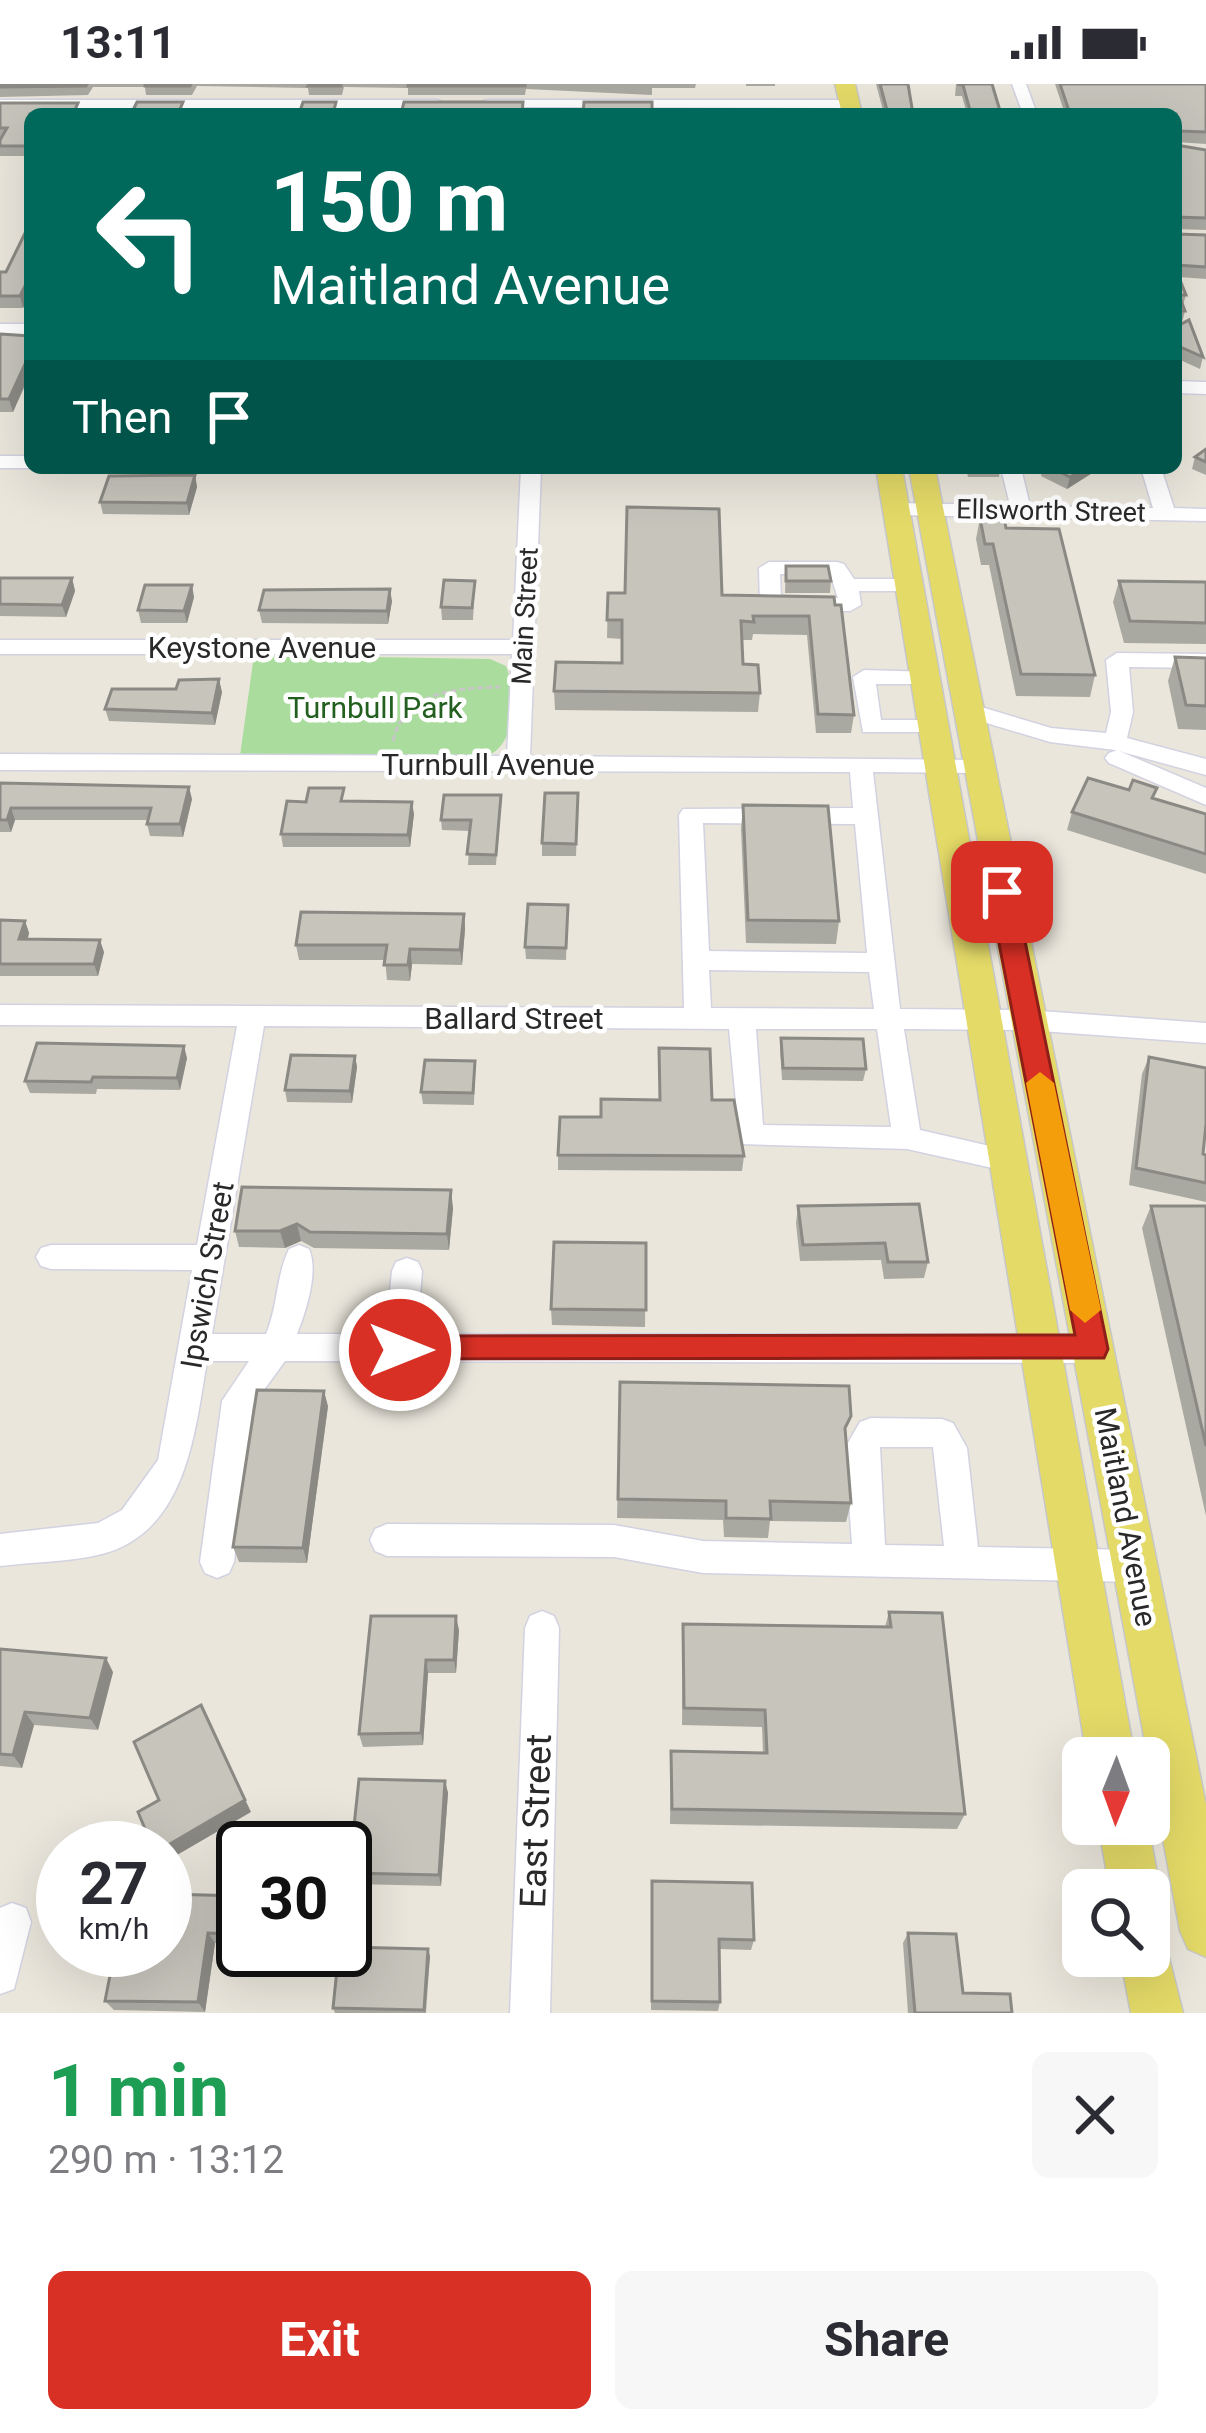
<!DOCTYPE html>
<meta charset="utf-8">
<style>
:root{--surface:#fff;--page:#f7f7f7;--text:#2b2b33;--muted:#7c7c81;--accent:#d93025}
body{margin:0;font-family:Roboto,sans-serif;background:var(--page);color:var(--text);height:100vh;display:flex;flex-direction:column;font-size:45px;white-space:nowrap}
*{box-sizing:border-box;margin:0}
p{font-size:39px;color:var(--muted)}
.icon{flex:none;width:66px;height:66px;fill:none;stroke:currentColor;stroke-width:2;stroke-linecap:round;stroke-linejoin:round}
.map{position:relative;height:1929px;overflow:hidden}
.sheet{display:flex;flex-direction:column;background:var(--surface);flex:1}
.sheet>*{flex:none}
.banner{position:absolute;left:24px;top:24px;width:1158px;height:366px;border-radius:18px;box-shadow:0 12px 48px #0002;background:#00695c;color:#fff;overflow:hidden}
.needle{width:78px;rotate:181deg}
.buttons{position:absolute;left:1062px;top:1653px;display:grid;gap:24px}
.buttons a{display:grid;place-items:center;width:108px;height:108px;border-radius:18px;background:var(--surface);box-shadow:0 12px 48px #0002;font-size:60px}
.speed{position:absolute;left:36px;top:1737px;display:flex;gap:24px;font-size:60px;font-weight:700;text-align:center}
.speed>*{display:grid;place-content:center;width:156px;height:156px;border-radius:50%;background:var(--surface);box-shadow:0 12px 48px #0002;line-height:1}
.speed small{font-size:30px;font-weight:400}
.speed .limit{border:6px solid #111;border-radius:18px;background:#fff;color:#111}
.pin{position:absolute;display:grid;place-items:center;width:102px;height:102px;color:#fff;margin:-51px;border-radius:24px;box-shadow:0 6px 18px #0006}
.me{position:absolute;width:132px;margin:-66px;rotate:90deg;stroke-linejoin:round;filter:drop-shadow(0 0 9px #0008)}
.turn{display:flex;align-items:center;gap:42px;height:252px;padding:0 48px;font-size:54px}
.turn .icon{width:156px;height:156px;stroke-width:2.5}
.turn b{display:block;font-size:84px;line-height:102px}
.then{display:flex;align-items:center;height:114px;padding:0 48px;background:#0003;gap:24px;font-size:45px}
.round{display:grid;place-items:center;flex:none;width:126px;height:126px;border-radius:18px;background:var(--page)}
.headline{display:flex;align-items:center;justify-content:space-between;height:204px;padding:0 48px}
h1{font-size:72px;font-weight:700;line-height:90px;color:#1e9e55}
.primary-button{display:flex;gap:24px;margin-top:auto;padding:24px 48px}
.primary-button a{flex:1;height:138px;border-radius:18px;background:var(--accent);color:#fff;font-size:48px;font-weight:700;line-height:138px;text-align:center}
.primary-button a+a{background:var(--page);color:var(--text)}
.status{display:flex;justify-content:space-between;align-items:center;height:84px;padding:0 60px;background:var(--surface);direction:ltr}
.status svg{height:33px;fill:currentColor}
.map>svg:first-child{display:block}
</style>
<div class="status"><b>13:11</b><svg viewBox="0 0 49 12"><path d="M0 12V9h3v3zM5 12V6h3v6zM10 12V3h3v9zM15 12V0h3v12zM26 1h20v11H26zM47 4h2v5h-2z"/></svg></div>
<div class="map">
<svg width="1206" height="1929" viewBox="0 0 1206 1929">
<rect width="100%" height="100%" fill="#eae6dc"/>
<!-- green -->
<path fill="#a9dc9d" d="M 254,571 L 490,575 L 506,582 C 518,612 517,667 480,674 L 240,672 Z"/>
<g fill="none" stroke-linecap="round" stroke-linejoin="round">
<defs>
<g id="minor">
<polygon points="1012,0 1026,0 1037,30 1023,30"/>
<polygon points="0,16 438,16 445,20 438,24 0,24"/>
<polygon points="488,16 850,16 857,20 850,24 483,23 483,17"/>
<rect x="0" y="240" width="30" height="10"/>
<polygon points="1176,297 1206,298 1206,310 1176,309"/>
<rect x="0" y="372" width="30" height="12"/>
<path d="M 521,384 L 541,384 L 530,672 L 985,676 L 989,681 L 985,686 L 977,689 L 873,688 L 900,925 L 1027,926 L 1206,939 L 1206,959 L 1027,946 L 904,945 L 920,1046 L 1016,1068 L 1020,1076 L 1016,1084 L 1006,1087 L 907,1065 L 740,1060 L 729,945 L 264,942 L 212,1250 L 266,1250 C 278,1222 276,1192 289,1165 L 299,1161 L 309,1165 C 319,1188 306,1227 297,1250 L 386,1250 L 392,1187 L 396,1178 L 407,1174 L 418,1178 L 422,1187 L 417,1250 L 1093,1251 L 1104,1255 L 1108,1265 L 1104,1275 L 1093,1279 L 285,1277 L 253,1321 L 234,1478 L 229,1489 L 217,1494 L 205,1489 L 200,1478 L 222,1317 L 249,1277 L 207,1277 C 195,1347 187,1448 102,1470 C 70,1478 33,1478 0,1482 L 0,1450 L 98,1439 L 122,1426 L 158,1376 L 192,1186 L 51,1185 L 41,1182 L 36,1173 L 41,1164 L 51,1161 L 197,1161 L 237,942 L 0,941 L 0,921 L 684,924 L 679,731 L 683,725 L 853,724 L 850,688 L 0,686 L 0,670 L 507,672 L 512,570 L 0,570 L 0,556 L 513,556 ZM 703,739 L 855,740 L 867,869 L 709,867 ZM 709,886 L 869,888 L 874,925 L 711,924 ZM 756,945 L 877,945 L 891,1043 L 763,1041 Z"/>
<polygon points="1001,384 1021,384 1030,422 1153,424 1141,384 1161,384 1174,424 1206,425 1206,437 896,431 886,425 896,419 1010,421"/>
<path d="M 769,478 L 837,478 L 844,480 L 854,495 L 910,495 L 921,501 L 910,507 L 859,507 L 861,521 L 850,527 L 771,526 L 760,520 L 759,484 ZM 780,490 L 830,490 L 838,514 L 781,514 Z"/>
<polygon points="1117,569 1206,570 1206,584 1129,583 1133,628 1127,654 1206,675 1206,691 1115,666 1050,658 960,631 957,626 968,619 1051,644 1106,649 1111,628 1106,576"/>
<polygon points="864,586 933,588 936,593 925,600 876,600 881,636 934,636 942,638 942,648 863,648 853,593"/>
<polygon points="1117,666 1206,704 1206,721 1109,679 1105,674 1109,669"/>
<path d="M 871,1334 L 942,1335 L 953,1339 L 967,1364 L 978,1463 L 1135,1466 L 1147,1471 L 1152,1482 L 1147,1493 L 1135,1498 L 703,1489 L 614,1473 L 387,1472 L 375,1467 L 370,1456 L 375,1445 L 387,1440 L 614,1441 L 703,1457 L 852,1460 L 845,1364 L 860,1338 ZM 880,1363 L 933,1363 L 944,1462 L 885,1461 Z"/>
<polygon points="542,1527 554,1532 559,1544 550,1929 510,1929 525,1544 530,1532"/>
<polygon points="12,1819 26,1824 31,1838 14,1905 0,1910 0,1824"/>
</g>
<g id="major">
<polygon points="835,0 855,0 862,30 842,30"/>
<polygon points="876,384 902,384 1135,1674 1087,1674"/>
<polygon points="909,384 935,384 1206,1721 1206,1873 1188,1865 1180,1847"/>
<polygon points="1098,1740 1148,1740 1160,1806 1153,1824 1149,1806 1110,1806"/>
<polygon points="1149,1847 1164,1854 1183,1929 1131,1929 1120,1872 1149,1872"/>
</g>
</defs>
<!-- minor casing -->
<use href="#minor" stroke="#d2d2e1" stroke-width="3"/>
<!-- major casing -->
<use href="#major" stroke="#c7c7c7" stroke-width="3"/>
<!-- path -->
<path stroke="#c7c7c7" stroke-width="3" stroke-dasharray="6 3" stroke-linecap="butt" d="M 393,657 C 404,607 457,604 500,603"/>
<!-- minor -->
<use href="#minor" fill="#fff" fill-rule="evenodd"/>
<!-- major -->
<use href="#major" fill="#e4da68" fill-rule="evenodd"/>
</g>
<!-- wall -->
<g fill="#aaa9a1">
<polygon points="0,0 696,0 695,4 652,4 652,11 526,5 525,11 408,11 408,4 344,3 342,11 309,11 308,4 197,2 192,11 146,11 145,3 93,3 88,11 0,13"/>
<rect x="746" y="0" width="29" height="2"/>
<polygon points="876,0 908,0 913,30 884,30"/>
<polygon points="956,0 992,0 1001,30 967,30 962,12 955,12"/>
<polygon points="1055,0 1206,0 1206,60 1176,58 1176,30 1065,30"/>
<polygon points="0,19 80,28 30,30 30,72 0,72"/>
<polygon points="1176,61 1206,66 1206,146 1176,145"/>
<polygon points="30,143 30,213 28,213 23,224 0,224 0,188 6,188"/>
<polygon points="1176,150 1206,151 1206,195 1179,193 1186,211 1183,221 1185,227 1182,239 1176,239"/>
<polygon points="1176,243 1203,273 1200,285 1176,274"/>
<polygon points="0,250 30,252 30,291 13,328 0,328"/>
<polygon points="1206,365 1206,391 1192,385 1195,373"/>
<polygon points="966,384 1000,384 999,393 968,393"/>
<polygon points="1043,384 1100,384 1067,405 1041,392"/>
<polygon points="195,391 197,403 189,431 103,430 100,418"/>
<polygon points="980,434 1095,591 1090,613 1016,612 989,481 981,481 976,455"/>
<polygon points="786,482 831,497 830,509 785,509"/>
<polygon points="0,494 72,494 75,507 66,533 0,532"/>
<polygon points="475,497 473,536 442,536 441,523"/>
<polygon points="1119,497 1206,498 1206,560 1124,559 1113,518"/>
<polygon points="608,509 834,513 854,631 851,649 816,649 807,551 753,550 752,556 742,556 743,580 760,609 758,628 555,626 554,607 622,579 622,555 607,554"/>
<polygon points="194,513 187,539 141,539 138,526"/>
<polygon points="392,517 388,540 262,539 259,526"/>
<polygon points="1175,573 1206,574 1206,646 1178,645 1168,597"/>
<polygon points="222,608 215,641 109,637 105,625"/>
<polygon points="0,699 192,715 183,753 150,752 147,740 148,736 15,736 11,748 0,748"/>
<polygon points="1157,704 1153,714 1206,730 1206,790 1067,746 1072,728 1129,706"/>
<polygon points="578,709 576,772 542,772 542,759"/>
<polygon points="501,711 496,781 468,781 470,747 442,746 441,736"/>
<polygon points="345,717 414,730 410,763 283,763 281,750"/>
<polygon points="743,721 839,837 836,860 746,859 741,745"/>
<polygon points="568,821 566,876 526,875 525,863"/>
<polygon points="464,830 465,845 462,881 412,880 410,897 387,896 385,876 299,876 296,861"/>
<polygon points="0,836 25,837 29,849 28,855 104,868 98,892 0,892"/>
<polygon points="781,954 866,985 863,997 782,996 780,966"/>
<polygon points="659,964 712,1016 744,1072 742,1087 558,1086 558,1071 601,1033 659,1016"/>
<polygon points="355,972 357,983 352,1019 287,1018 285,1006"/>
<polygon points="1149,973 1203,1070 1206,1071 1206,1118 1129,1101 1142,990"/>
<polygon points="187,974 180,1006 97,1005 96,1010 30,1009 25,997"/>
<polygon points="475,977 474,1021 423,1020 421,1008"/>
<polygon points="798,1122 928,1178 924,1194 884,1195 881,1176 800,1177 796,1139"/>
<polygon points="1151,1122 1206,1122 1206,1432 1142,1144"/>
<polygon points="453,1124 449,1166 314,1164 301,1157 285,1164 239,1163 235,1147"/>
<polygon points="646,1159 645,1243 552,1241 551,1225"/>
<polygon points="620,1298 846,1354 851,1419 846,1438 770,1437 768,1454 724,1453 723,1436 617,1434"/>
<polygon points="328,1322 307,1479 239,1478 233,1463"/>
<polygon points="889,1528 965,1730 957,1745 670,1740 671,1667 763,1669 762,1643 682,1641 683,1540 885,1543"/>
<polygon points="371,1532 459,1546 456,1589 428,1589 423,1661 363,1663 359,1650"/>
<polygon points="0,1565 113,1588 98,1646 34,1641 22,1684 0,1682"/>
<polygon points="445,1697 448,1709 441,1802 354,1800 349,1789"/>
<polygon points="651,1808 754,1856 751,1866 719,1865 720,1918 718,1927 651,1926"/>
<polygon points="242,1812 243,1860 215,1859 205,1928 114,1926 105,1917"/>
<polygon points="908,1849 963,1909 1012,1929 908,1929 903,1859"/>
<polygon points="430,1872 426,1929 335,1929 333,1924"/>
</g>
<!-- shaded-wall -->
<g fill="#8b8983">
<polygon points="25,202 28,213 23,224 20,212"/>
<polygon points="26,278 29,291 13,328 9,315"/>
<polygon points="1084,384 1100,384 1067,405 1070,393"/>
<polygon points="195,391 197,403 189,431 187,419"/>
<polygon points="72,494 75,507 66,533 62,521"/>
<polygon points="192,501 194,513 187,539 184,527"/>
<polygon points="390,505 392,517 388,540 387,527"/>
<polygon points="219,595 222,608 215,641 212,629"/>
<polygon points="189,703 192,715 183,753 180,740"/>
<polygon points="412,718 414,730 410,763 408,751"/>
<polygon points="11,724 15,736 11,748 7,736"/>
<polygon points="464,830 465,845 462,881 460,866"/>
<polygon points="25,837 29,849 24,867 19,855"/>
<polygon points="100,856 104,868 98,892 94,880"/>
<polygon points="410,865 412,880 410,897 408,881"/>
<polygon points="184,962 187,974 180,1006 177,994"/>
<polygon points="355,972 357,983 352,1019 350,1007"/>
<polygon points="451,1106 453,1124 449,1166 447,1150"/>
<polygon points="297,1140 301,1157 285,1164 280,1147"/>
<polygon points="324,1307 328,1322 307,1479 303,1464"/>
<polygon points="456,1532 459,1546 456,1589 454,1576"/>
<polygon points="106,1574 113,1588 98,1646 90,1634"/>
<polygon points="426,1576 428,1589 423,1661 421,1649"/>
<polygon points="25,1628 34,1641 22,1684 13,1671"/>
<polygon points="207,1634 251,1728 165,1778 165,1764 163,1764"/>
<polygon points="445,1697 448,1709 441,1802 439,1791"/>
<polygon points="243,1813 243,1859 237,1850"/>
<polygon points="208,1849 215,1859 205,1928 198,1918"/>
<polygon points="428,1865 430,1872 425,1929 424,1926"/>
</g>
<!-- building -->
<g fill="#c6c4bb" stroke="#8b8983" stroke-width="3">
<polygon points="0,0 87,0 86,2 0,3"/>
<polygon points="145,0 191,0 190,2 145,2"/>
<polygon points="309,0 341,0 341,2 308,2"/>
<rect x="408" y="0" width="117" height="2"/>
<polygon points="880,0 908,0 913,30 888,30"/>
<polygon points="957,0 992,0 1001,30 971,30 963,1"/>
<polygon points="1060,0 1206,0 1206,48 1179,47 1176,55 1176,30 1070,30"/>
<polygon points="137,18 183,18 178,30 131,30"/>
<polygon points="303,18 336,18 333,30 299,30"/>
<polygon points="404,18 523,18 522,30 401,30"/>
<polygon points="584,18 652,18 652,30 583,30"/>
<polygon points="0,19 78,19 73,30 30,30 28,62 0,62 0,56 7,44 0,44"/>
<polygon points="1176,61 1206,66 1206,134 1176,133"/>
<polygon points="28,143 30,143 30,202 25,202 20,212 0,212 0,188 6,188"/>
<polygon points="1176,150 1206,151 1206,183 1176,181"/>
<polygon points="1176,186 1186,211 1179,211 1185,227 1176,227"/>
<polygon points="1189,236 1203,273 1176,261 1176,243"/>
<polygon points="0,250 30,252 30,278 26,278 9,315 0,315"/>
<polygon points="1206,365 1206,378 1195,373"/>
<polygon points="1052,384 1084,384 1070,393"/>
<polygon points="195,391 187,419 100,418 109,392"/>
<polygon points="627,423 719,425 722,511 834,513 835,521 841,521 854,631 818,630 809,532 753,532 754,538 741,537 743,580 758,581 760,609 554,607 556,578 622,579 622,536 607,536 608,509 625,509"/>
<polygon points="980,434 1004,434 1006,444 1059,445 1095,591 1021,590 993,460 985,460"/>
<polygon points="786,482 828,482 831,497 786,497"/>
<polygon points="0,494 72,494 62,521 0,520"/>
<polygon points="444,496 475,497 472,524 441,523"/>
<polygon points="1119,497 1206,498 1206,539 1130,537"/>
<polygon points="145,501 192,501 184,527 138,526"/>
<polygon points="390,505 387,527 259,526 264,506"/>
<polygon points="1175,573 1206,574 1206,622 1186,621"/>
<polygon points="219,595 212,629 105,625 112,605 176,605 179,596"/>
<polygon points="1088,694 1129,706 1133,696 1157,704 1152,714 1206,730 1206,770 1072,728"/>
<polygon points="0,699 189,703 180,740 147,740 151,724 11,724 7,736 0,736"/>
<polygon points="309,704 344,704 341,717 412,718 408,751 281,750 287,717 306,718"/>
<polygon points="545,709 578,709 576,760 542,759"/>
<polygon points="444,711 501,711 496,771 467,770 471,736 441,736"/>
<polygon points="743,721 828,722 839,837 748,836"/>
<polygon points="528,820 568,821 566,864 525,863"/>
<polygon points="301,828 464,830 460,866 410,865 408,881 384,881 387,861 296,861"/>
<polygon points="0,836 25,837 19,855 100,856 94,880 0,880"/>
<polygon points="781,954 863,955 866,985 783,984"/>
<polygon points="37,959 184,962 177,994 93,993 91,998 25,997"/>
<polygon points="659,964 710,965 712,1016 734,1016 744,1072 558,1071 560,1033 601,1033 601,1015 660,1016"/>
<polygon points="291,971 355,972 350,1007 285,1006"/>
<polygon points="1149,973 1206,984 1206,1040 1203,1070 1206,1071 1206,1099 1136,1084"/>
<polygon points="425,976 475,977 473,1009 421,1008"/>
<polygon points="242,1103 451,1106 447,1150 310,1148 297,1140 280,1147 235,1147"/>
<polygon points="919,1120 928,1178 888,1178 885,1159 803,1161 798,1122"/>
<polygon points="1151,1122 1206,1122 1206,1362"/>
<polygon points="554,1158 646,1159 646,1226 551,1225"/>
<polygon points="620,1298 849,1302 851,1332 845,1344 851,1419 770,1417 771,1435 726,1434 726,1417 618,1415"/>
<polygon points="257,1306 324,1307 303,1464 233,1463"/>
<polygon points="889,1528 942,1529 965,1730 672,1725 671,1667 767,1669 765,1626 684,1624 683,1540 891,1543"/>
<polygon points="371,1532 456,1532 454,1576 426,1576 421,1649 359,1650"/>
<polygon points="0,1565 106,1574 90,1634 25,1628 13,1671 0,1670"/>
<polygon points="201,1621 245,1716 163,1764 153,1764 138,1728 159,1716 134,1658"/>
<polygon points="359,1695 445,1697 439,1791 349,1789"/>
<polygon points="652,1797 752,1799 754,1856 719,1855 720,1918 652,1917"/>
<polygon points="165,1810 242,1812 237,1850 208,1849 198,1918 105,1917 115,1866 165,1866"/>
<polygon points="908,1849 956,1850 963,1909 1010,1910 1012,1929 915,1929"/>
<polygon points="345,1863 428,1865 424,1926 333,1924 339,1866 345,1866"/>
</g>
<!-- route -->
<polygon fill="#d93025" stroke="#8d1f18" stroke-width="3" points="1002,800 1015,808 1108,1265 1104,1274 389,1275 385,1266 389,1256 400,1252 1075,1251 989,808"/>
<!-- slow -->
<polygon fill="#f59e0b" points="1040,988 1054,999 1101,1226 1085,1239 1070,1226 1026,999"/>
<g text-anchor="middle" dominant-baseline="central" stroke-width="9" stroke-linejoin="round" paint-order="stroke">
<!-- far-street labels -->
<g font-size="27" fill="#292929" stroke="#fff">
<text transform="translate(1051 427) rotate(1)">Ellsworth Street</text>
<text transform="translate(525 532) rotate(-87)">Main Street</text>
</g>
<!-- street labels -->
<g font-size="30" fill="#292929" stroke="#fff">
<text x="262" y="563">Keystone Avenue</text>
<text x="488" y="680">Turnbull Avenue</text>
<text x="514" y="934">Ballard Street</text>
<text transform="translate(207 1191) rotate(-80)">Ipswich Street</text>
<text transform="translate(1126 1433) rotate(79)">Maitland Avenue</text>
</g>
<!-- park labels -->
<g font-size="30" fill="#236020" stroke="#fff">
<text x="375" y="623">Turnbull Park</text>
</g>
<!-- near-street labels -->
<g font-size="36" fill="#292929" stroke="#fff">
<text transform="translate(536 1737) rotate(-88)">East Street</text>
</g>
</g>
</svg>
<div class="buttons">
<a><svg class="needle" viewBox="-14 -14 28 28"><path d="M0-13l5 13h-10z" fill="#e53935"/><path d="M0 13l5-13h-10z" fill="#7c7c81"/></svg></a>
<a><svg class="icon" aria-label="search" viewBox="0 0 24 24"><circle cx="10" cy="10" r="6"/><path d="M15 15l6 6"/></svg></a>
</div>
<div class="speed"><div>27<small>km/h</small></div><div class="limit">30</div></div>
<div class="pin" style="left:1002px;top:808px;background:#d93025"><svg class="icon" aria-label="arrive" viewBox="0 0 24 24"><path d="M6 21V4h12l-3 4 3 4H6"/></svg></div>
<svg class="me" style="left:400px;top:1266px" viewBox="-20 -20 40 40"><circle r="17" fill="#d93025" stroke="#fff" stroke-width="3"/><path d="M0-11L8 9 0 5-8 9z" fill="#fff"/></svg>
<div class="banner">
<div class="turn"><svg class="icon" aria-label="left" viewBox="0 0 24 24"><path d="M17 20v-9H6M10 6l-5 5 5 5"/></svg><div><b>150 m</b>Maitland Avenue</div></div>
<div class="then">Then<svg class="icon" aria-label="arrive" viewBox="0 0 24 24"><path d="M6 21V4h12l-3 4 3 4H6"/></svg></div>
</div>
</div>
<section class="sheet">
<div class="headline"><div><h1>1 min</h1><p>290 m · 13:12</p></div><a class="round"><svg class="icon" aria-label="close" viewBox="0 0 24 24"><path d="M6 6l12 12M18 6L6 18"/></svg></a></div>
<div class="primary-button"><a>Exit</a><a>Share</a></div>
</section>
